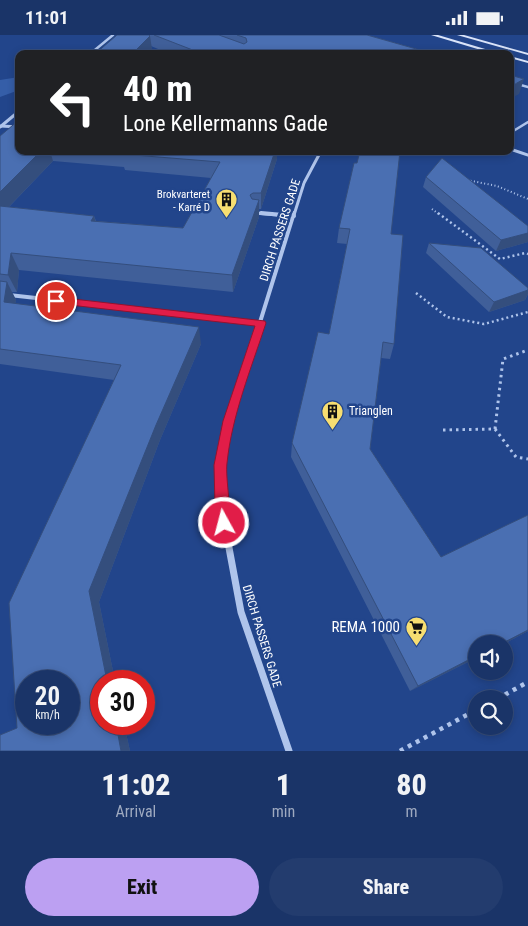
<!DOCTYPE html>
<meta charset="utf-8">
<style>
:root{--surface:#1a3468;--page:#233c6e;--text:#f1f3f6;--muted:#9faac0;--line:#384f7c;--accent:#bca0f2}
body{margin:0;font-family:"Roboto Condensed",sans-serif;background:var(--page);color:var(--text);height:100vh;display:flex;flex-direction:column;font-size:19px;white-space:nowrap}
*{box-sizing:border-box;margin:0}
p{font-size:16px;color:var(--muted)}
.icon{flex:none;width:28px;height:28px;fill:none;stroke:currentColor;stroke-width:2;stroke-linecap:round;stroke-linejoin:round}
.map{position:relative;height:716px;overflow:hidden}
.details{display:flex;flex-direction:column;background:var(--surface);flex:1}
.details>*{flex:none}
.banner{position:absolute;left:15px;top:15px;width:499px;height:105px;border-radius:10px;box-shadow:0 2px 8px #0003,0 0 0 1px var(--line);background:#202124;color:#fff;overflow:hidden}
.tools{position:absolute;left:468px;top:600px;display:grid;gap:10px}
.tools a{display:grid;place-items:center;width:45px;height:45px;border-radius:50%;background:var(--surface);box-shadow:0 2px 8px #0003,0 0 0 1px var(--line);font-size:25px}
.speed{position:absolute;left:15px;top:635px;display:flex;gap:10px;font-size:25px;font-weight:700;text-align:center}
.speed>*{display:grid;place-content:center;width:65px;height:65px;border-radius:50%;background:var(--surface);box-shadow:0 2px 8px #0003,0 0 0 1px var(--line);line-height:1}
.speed small{font-size:12px;font-weight:400}
.speed .limit{border:8px solid #d22;background:#fff;color:#111}
.pin{position:absolute;display:grid;place-items:center;width:42px;height:42px;color:#fff;margin:-21px;border:2px solid #fff;border-radius:50%;box-shadow:0 1px 5px #0007}
.me{position:absolute;width:55px;margin:-28px;rotate:353deg;stroke-linejoin:round;filter:drop-shadow(0 0 4px #0008)}
.turn{display:flex;align-items:center;gap:18px;height:105px;padding:0 25px;font-size:22px}
.turn .icon{width:65px;height:65px;stroke-width:2.5}
.turn b{display:block;font-size:35px;line-height:42px}
.eta{display:flex;justify-content:space-evenly;align-items:center;height:85px;text-align:center}
.eta b{font-size:30px;font-weight:800;line-height:35px}
.cta{display:flex;gap:10px;margin-top:auto;padding:10px 25px}
.cta a{flex:1;height:58px;border-radius:30px;background:var(--accent);color:#111;font-size:20px;font-weight:800;line-height:58px;text-align:center}
.cta a+a{background:var(--page);color:var(--text)}
.status{display:flex;justify-content:space-between;align-items:center;height:35px;padding:0 25px;background:var(--surface);direction:ltr}
.status svg{height:14px;fill:currentColor}
.map>svg:first-child{display:block}
</style>
<div class="status"><b>11:01</b><svg viewBox="0 0 49 12"><path d="M0 12V9h3v3zM5 12V6h3v6zM10 12V3h3v9zM15 12V0h3v12zM26 1h20v11H26zM47 4h2v5h-2z"/></svg></div>
<div class="map">
<svg width="528" height="716" viewBox="0 0 528 716">
<rect width="100%" height="100%" fill="#22458b"/>
<!-- green -->
<polygon fill="#355ea8" points="19,42 19,55 0,62 0,45"/>
<g fill="none" stroke-linecap="round" stroke-linejoin="round">
<!-- path-far3 -->
<g stroke="#afc4eb" stroke-width="2" stroke-dasharray="1 2.5" stroke-linecap="butt">
<polyline points="265,116 297,119"/>
<polyline points="467,145 497,151 528,164"/>
<polyline points="432,174 440,180"/>
</g>
<!-- path-far2 -->
<g stroke="#afc4eb" stroke-width="2.5" stroke-dasharray="2 3" stroke-linecap="butt">
<polyline points="438,178 500,224 525,218 528,219"/>
<polyline points="416,258 447,282 484,289 528,277"/>
</g>
<!-- path-far1 -->
<g stroke="#afc4eb" stroke-width="3" stroke-dasharray="2.5 4" stroke-linecap="butt">
<polyline points="495,394 503,324 528,315"/>
<polyline points="443,395 495,394 516,422 528,424"/>
</g>
<!-- path -->
<g stroke="#afc4eb" stroke-width="4.5" stroke-dasharray="4 5" stroke-linecap="butt">
<polyline points="497,664 528,647"/>
<polyline points="400,716 476,675"/>
</g>
<!-- service -->
<polyline stroke="#afc4eb" stroke-width="2.5" points="510,98 528,87"/>
<!-- minor-far4 -->
<g stroke="#afc4eb" stroke-width="2.5">
<polyline points="90,19 113,0"/>
<polyline points="510,47 528,52"/>
<polyline points="16,78 19,76"/>
</g>
<!-- minor-far3 -->
<g stroke="#afc4eb" stroke-width="3">
<polyline points="1,91 19,92"/>
<polyline points="0,92 18,77"/>
<polyline points="510,114 528,120"/>
<polyline points="254,178 277,180"/>
<polyline points="294,180 304,148 321,116"/>
</g>
<!-- minor-far2 -->
<g stroke="#afc4eb" stroke-width="4">
<polyline points="261,178 294,181"/>
<polyline points="0,259 261,288"/>
<polyline points="252,313 294,178"/>
</g>
<!-- minor-far1 -->
<path stroke="#afc4eb" stroke-width="5" d="M 224,488 C 212,424 234,372 252,312"/>
<!-- minor -->
<polyline stroke="#afc4eb" stroke-width="7" points="224,486 241,577 289,716"/>
<!-- secondary -->
<g fill="#dae4f9" fill-rule="evenodd">
<polygon points="431,0 438,0 502,19 494,19"/>
<polygon points="457,0 464,0 528,18 528,20"/>
<polygon points="510,21 528,26 528,28 510,23"/>
</g>
</g>
<!-- wall -->
<g fill="#405f99" fill-rule="evenodd">
<polygon points="117,0 367,0 434,19 170,19 151,11 152,14 147,19 95,19"/>
<path d="M 0,101 L 19,116 L 277,116 L 277,124 L 261,174 L 259,174 L 259,182 L 233,257 L 19,235 L 17,257 L 12,257 L 16,265 L 15,269 L 201,309 L 160,405 L 99,567 L 115,646 L 101,646 L 101,689 L 124,689 L 130,716 L 0,716 L 17,693 L 114,345 L 0,329 ZM 53,126 L 124,132 L 125,135 L 211,143 L 183,193 L 96,186 L 94,181 L 9,172 Z"/>
<polygon points="426,142 528,191 528,207 496,216 423,152"/>
<polygon points="339,193 391,199 394,309 390,324 381,323 370,414 441,522 528,480 528,596 504,609 476,609 476,623 410,656 291,422 292,408 329,299 347,209 337,208"/>
<polygon points="429,208 528,253 528,259 525,265 489,277 426,218"/>
</g>
<!-- shaded-wall -->
<g fill="#344e7d">
<polygon points="150,1 152,14 147,19 132,19"/>
<polygon points="524,44 519,59 510,64 510,52"/>
<polygon points="41,116 50,116 53,126 0,181 0,157"/>
<polygon points="275,116 277,116 277,124 261,174 261,158"/>
<polygon points="259,165 259,182 233,257 232,240"/>
<polygon points="94,181 99,198 91,186"/>
<polygon points="528,198 528,207 496,216 501,205"/>
<polygon points="11,218 19,235 17,257 8,240"/>
<polygon points="7,247 16,265 13,285 4,267"/>
<polygon points="528,255 528,259 525,265 489,277 494,267"/>
<polygon points="199,292 201,309 160,405 99,567 115,646 107,646 89,556 156,390"/>
<polygon points="528,595 528,596 504,609 501,609"/>
<polygon points="476,621 476,623 410,656 418,651"/>
<polygon points="116,689 124,689 130,716 121,716"/>
</g>
<!-- building -->
<g fill="#4a6fb2" stroke="#344e7d" fill-rule="evenodd">
<polygon points="117,0 149,0 150,1 132,19 95,19"/>
<polygon points="154,0 219,0 244,9 247,7 246,3 237,0 367,0 434,19 203,19"/>
<polygon points="510,40 524,44 510,52"/>
<polygon points="19,85 19,116 41,116 0,157 0,101"/>
<polygon points="124,116 275,116 261,158 253,158 250,160 252,164 259,165 232,240 11,218 8,240 0,239 0,171 94,181 91,186 183,193 220,127 121,119"/>
<polygon points="360,116 400,116 391,199 403,200 394,309 383,307 370,414 441,522 509,489 528,480 528,595 501,609 476,609 476,621 418,651 292,408 318,297 329,299 350,194 339,193 354,128 357,128"/>
<polygon points="442,123 528,191 528,198 501,205 426,142"/>
<polygon points="429,208 481,213 528,253 528,255 494,267"/>
<path d="M 0,246 L 7,247 L 4,267 L 199,292 L 156,390 L 89,556 L 107,646 L 101,646 L 101,689 L 116,689 L 121,716 L 0,716 L 0,700 L 17,693 L 9,568 L 121,330 L 0,314 ZM 26,646 L 69,646 L 69,689 L 26,689 Z"/>
</g>
<!-- route -->
<path fill="#e11d48" stroke="#92132f" d="M 56,262 L 265,286 L 266,288 C 251,334 232,380 227,428 C 225,443 233,484 229,493 L 224,495 L 219,493 L 215,472 L 214,430 L 223,386 L 255,291 L 52,268 L 52,263 Z"/>
<!-- icons -->
<defs>
<symbol id="building-pin" viewBox="-11 -11 22 30"><path d="M0 17L-7.5 6A9.5 9.5 0 1 1 7.5 6Z" fill="#f7de71" stroke="#22458b"/><path d="M-4-6H4V6H1V3H-1V6H-4ZM-2.5-4.3h1.7v1.8h-1.7ZM.8-4.3h1.7v1.8H.8ZM-2.5-1h1.7V.8h-1.7ZM.8-1h1.7V.8H.8Z" fill="#111"/></symbol>
<symbol id="supermarket-pin" viewBox="-11 -11 22 30"><path d="M0 17L-7.5 6A9.5 9.5 0 1 1 7.5 6Z" fill="#f7de71" stroke="#22458b"/><path d="M-6-5.5h2.5l.6 2H6L4.5 2H-2.5L-4.4-4H-6ZM-1.5 3.2a1.3 1.3 0 1 0 .1 0ZM3 3.2a1.3 1.3 0 1 0 .1 0Z" fill="#111"/></symbol>
</defs>
<g fill-rule="evenodd">
<use href="#building-pin" x="214" y="152" width="25" height="34"/>
<use href="#building-pin" x="320" y="364" width="25" height="34"/>
<use href="#supermarket-pin" x="404" y="580" width="25" height="34"/>
</g>
<g text-anchor="middle" dominant-baseline="central" stroke-width="5" stroke-linejoin="round" paint-order="stroke">
<!-- far-poi labels -->
<g font-size="11" fill="#fff" stroke="#22458b" text-anchor="end">
<text x="210" y="159">Brokvarteret<tspan x="210" dy="13">- Karré D</tspan></text>
</g>
<!-- street labels -->
<g font-size="12" fill="#fff" stroke="#22458b">
<text transform="translate(280 195) rotate(-72)">DIRCH PASSERS GADE</text>
<text transform="translate(262 601) rotate(73)">DIRCH PASSERS GADE</text>
</g>
<!-- poi labels -->
<g font-size="12" fill="#fff" stroke="#22458b" text-anchor="start">
<text x="349" y="376">Trianglen</text>
</g>
<!-- near-poi labels -->
<g font-size="15" fill="#fff" stroke="#22458b" text-anchor="end">
<text x="400" y="592">REMA 1000</text>
</g>
</g>
</svg>
<div class="tools">
<a><svg class="icon" aria-label="sound" viewBox="0 0 24 24"><path d="M4 9h4l5-4v14l-5-4H4zM17 9q2 3 0 6"/></svg></a>
<a><svg class="icon" aria-label="search" viewBox="0 0 24 24"><circle cx="10" cy="10" r="6"/><path d="M15 15l6 6"/></svg></a>
</div>
<div class="speed"><div>20<small>km/h</small></div><div class="limit">30</div></div>
<div class="pin" style="left:56px;top:266px;background:#d93025"><svg class="icon" aria-label="arrive" viewBox="0 0 24 24"><path d="M6 21V4h12l-3 4 3 4H6"/></svg></div>
<svg class="me" style="left:224px;top:488px" viewBox="-20 -20 40 40"><circle r="17" fill="#e11d48" stroke="#fff" stroke-width="3"/><path d="M0-11L8 9 0 5-8 9z" fill="#fff"/></svg>
<div class="banner">
<div class="turn"><svg class="icon" aria-label="left" viewBox="0 0 24 24"><path d="M17 20v-9H6M10 6l-5 5 5 5"/></svg><div><b>40 m</b>Lone Kellermanns Gade</div></div>
</div>
</div>
<section class="details">
<div class="eta">
<div><b>11:02</b><p>Arrival</p></div>
<div><b>1</b><p>min</p></div>
<div><b>80</b><p>m</p></div>
</div>
<div class="cta"><a>Exit</a><a>Share</a></div>
</section>
